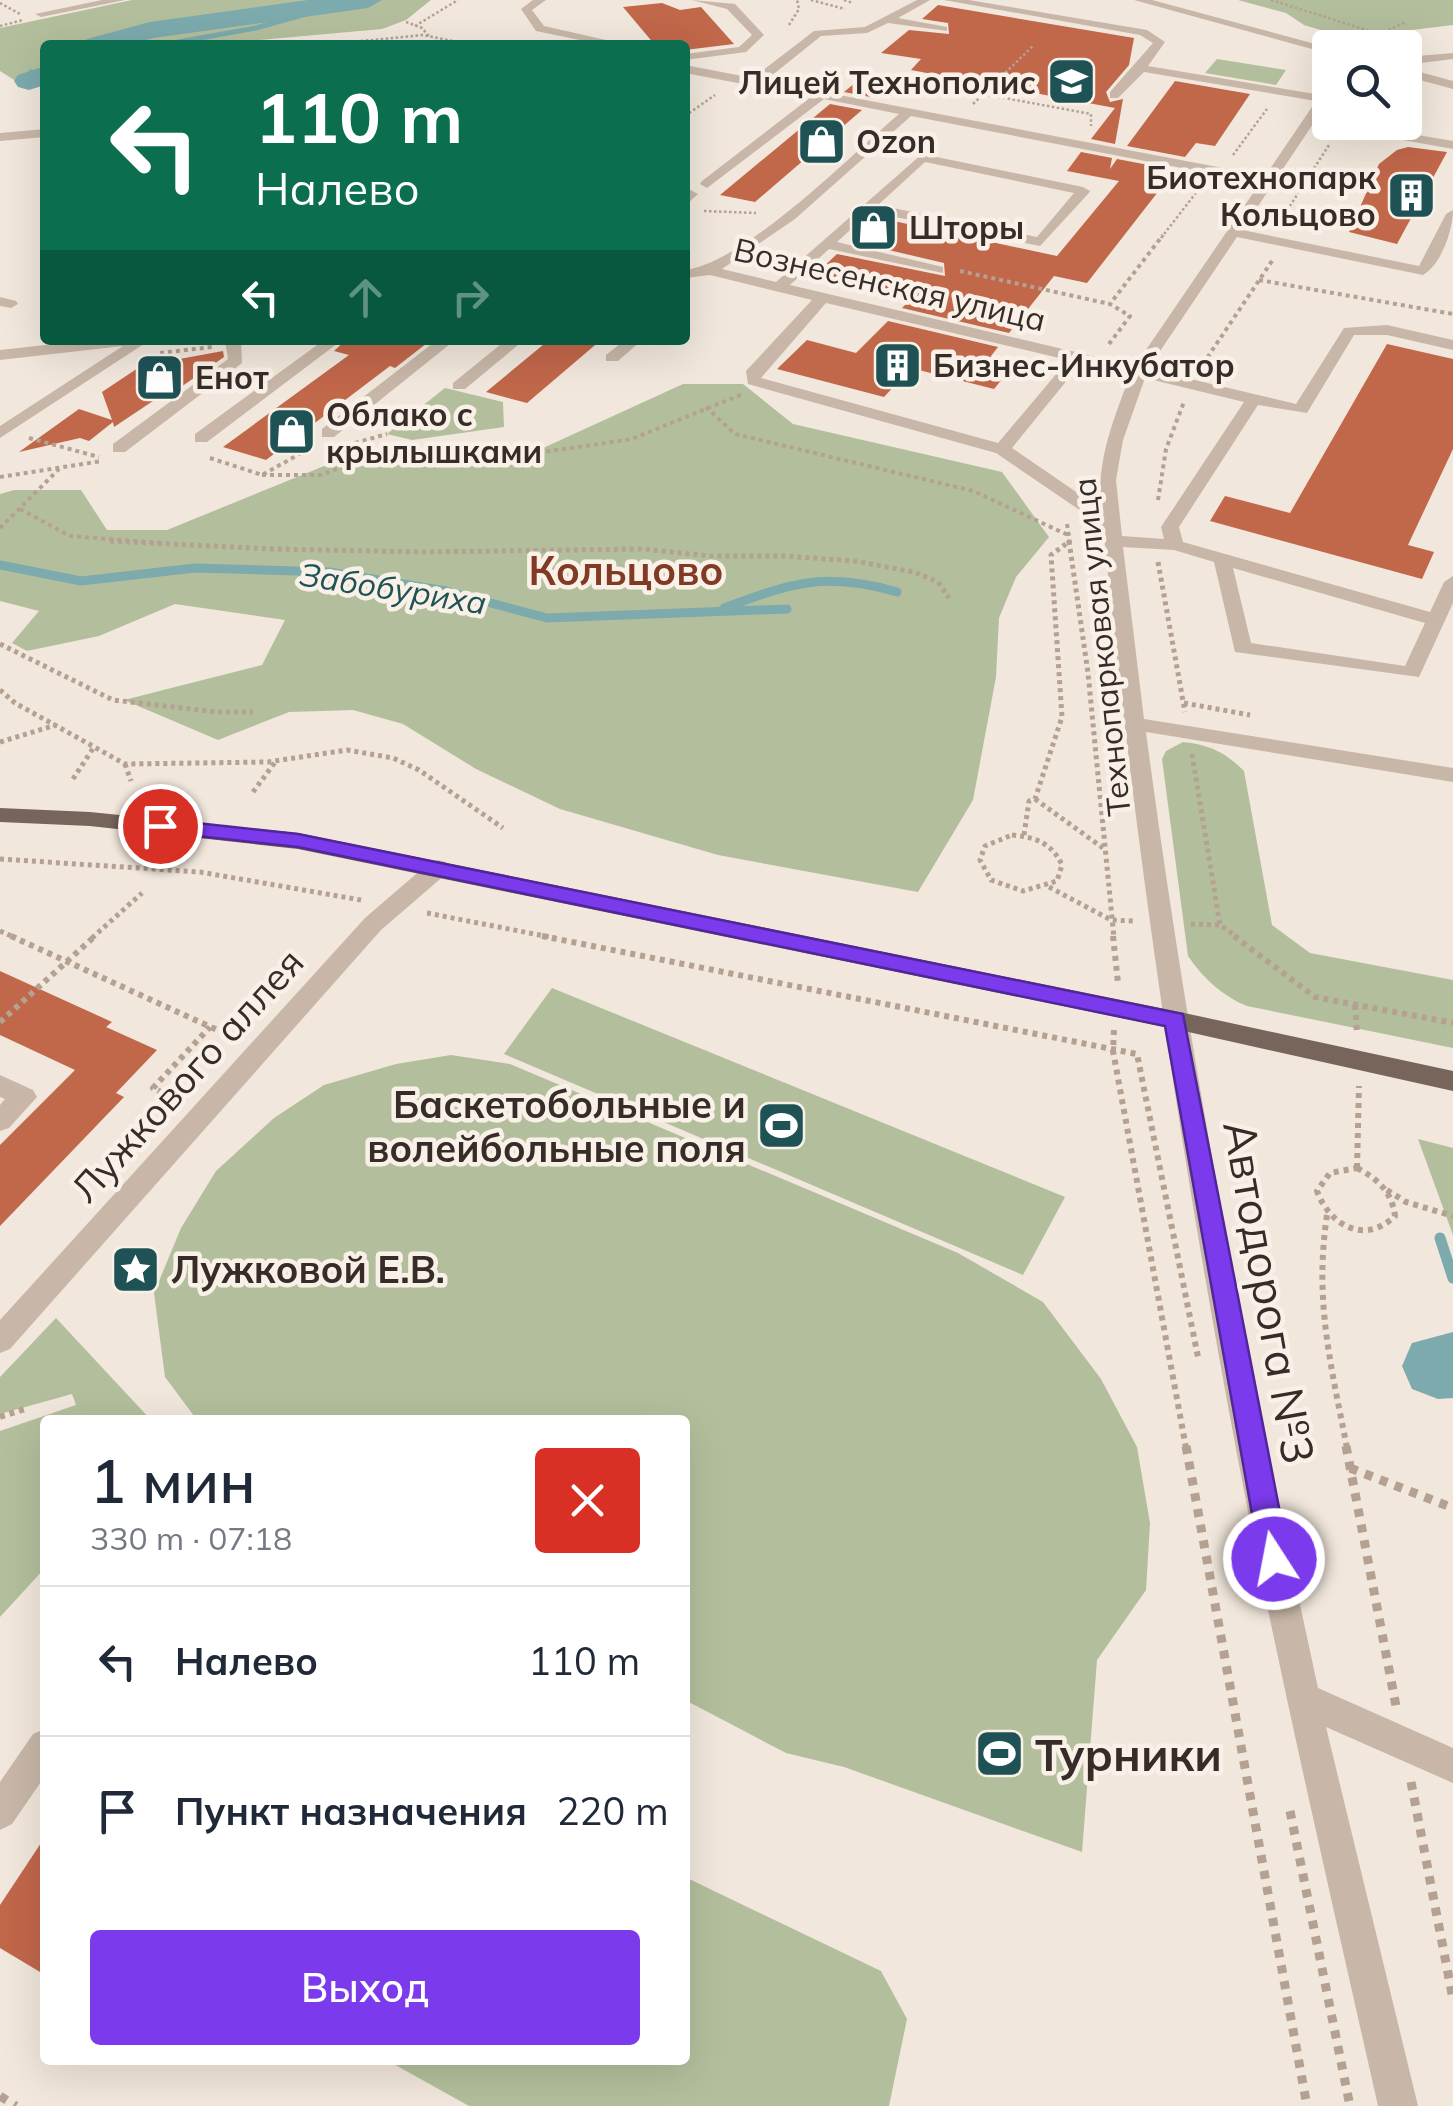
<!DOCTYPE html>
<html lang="ru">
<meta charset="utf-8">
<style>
:root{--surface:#fff;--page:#f6f6f7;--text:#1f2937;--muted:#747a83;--line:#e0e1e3;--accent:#7c3aed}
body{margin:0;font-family:Mulish,sans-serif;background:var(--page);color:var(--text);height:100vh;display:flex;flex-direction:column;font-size:38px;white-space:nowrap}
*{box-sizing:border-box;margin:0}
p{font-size:32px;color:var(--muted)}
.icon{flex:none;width:55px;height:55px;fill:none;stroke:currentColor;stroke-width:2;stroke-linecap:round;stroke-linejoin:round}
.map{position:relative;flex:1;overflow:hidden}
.details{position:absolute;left:40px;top:1415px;width:650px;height:650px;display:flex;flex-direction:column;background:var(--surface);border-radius:10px;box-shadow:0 10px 40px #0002}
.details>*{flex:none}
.banner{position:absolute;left:40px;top:40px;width:650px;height:305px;border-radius:10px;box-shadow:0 10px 40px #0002;background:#0b6e4f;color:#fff;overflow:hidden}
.controls{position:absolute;left:1312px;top:30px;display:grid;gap:20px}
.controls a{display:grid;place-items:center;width:110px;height:110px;border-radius:10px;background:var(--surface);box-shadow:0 10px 40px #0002;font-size:50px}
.pin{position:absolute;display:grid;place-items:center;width:85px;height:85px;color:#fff;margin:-42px;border:5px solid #fff;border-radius:50%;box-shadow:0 2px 10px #0007}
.me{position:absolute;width:110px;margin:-55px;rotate:349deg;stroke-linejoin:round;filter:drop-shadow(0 0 8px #0008)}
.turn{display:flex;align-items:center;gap:35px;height:210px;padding:0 50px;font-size:45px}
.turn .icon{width:130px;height:130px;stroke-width:2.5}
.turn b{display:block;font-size:70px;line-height:85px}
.lanes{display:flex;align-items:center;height:95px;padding:0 50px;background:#0003;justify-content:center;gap:50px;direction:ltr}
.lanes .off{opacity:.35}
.round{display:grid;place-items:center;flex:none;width:105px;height:105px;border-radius:10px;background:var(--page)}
.headline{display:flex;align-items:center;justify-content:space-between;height:170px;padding:0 50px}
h1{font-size:60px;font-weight:600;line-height:75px}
.primary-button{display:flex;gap:20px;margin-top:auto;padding:20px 50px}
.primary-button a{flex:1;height:115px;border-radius:10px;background:var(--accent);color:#fff;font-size:40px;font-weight:600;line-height:115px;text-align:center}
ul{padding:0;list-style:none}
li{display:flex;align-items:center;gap:30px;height:150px;padding:0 50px;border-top:2px solid var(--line)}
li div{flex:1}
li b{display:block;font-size:38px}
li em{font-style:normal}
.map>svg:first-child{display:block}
</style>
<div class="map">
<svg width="1453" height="2106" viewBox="0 0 1453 2106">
<rect width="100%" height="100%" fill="#f1e7dc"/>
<!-- green -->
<g fill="#b3bf9c">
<polygon points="132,0 431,0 406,20 382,29 204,45 45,45 45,81 19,83 0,71 0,28"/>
<polygon points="1238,0 1453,0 1453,25 1347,38 1304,25 1286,13"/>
<polygon points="1217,59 1286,70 1276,85 1205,73"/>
<polygon points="683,384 743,384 793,424 1002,472 1049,537 1016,577 999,618 996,677 973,800 918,892 718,855 560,809 476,769 403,724 353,710 289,712 218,740 124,700 262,665 285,620 175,604 99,636 27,651 12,643 39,611 0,601 0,494 14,490 81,490 107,530 167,530 356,453 530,454"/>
<polygon points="445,388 503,402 504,427 412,440 387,434"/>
<path d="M 1183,742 C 1210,745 1225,752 1244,771 L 1272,925 L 1310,953 L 1453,980 L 1453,1048 L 1247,1006 C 1222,996 1203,978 1188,956 L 1162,759 L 1166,751 Z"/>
<polygon points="552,988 1065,1197 1023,1275 504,1054"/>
<polygon points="451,1055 510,1064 958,1253 1043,1302 1101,1379 1137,1447 1150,1523 1146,1590 1097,1660 1082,1852 844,1767 786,1753 685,1700 685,1420 197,1420 165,1377 154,1293 181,1228 216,1171 274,1118 324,1085 396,1064"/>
<polygon points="1418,1139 1453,1148 1453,1235"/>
<polygon points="56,1318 151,1420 45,1420 45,1568 0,1617 0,1431 76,1405 72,1394 0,1414 0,1377"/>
<polygon points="685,1877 881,1971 907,2019 889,2106 469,2106 390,2062 685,2060"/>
</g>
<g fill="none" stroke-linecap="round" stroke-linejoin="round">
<!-- stream-far2 -->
<g stroke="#7caaad" stroke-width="5">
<polyline points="161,45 256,28 334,6"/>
<polyline points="31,72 28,76 35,79"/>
</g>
<!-- stream-far1 -->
<g stroke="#7caaad" stroke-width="9">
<polyline points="0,565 81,581 195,568 329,572 446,591 547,618 787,609"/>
<path d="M 724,608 C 792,583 824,571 897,592"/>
</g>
<!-- stream -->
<polyline stroke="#7caaad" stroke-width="11" points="1440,1238 1453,1278"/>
<!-- river -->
<g fill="#7caaad" fill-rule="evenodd">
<polygon points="308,0 382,0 368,8 153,38 128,45 83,45 87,39 150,22"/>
<polygon points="45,66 45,85 29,90 18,87 14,81 18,75"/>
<polygon points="1453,1332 1453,1398 1438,1399 1412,1389 1402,1366 1412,1343"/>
</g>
</g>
<!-- building -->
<g fill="#c1674a">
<polygon points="662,3 680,10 701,7 734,44 685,50 685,41 655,45 623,7"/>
<polygon points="938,5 1134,38 1129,65 1106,92 1110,102 1123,99 1115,144 1091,139 1115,108 911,70 921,59 881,53 909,30 949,34 948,23 922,19"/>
<polygon points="867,73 883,92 876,98 844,92"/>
<polygon points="1175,81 1250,94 1215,146 1196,143 1185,157 1127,146"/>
<polygon points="830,104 862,110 755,202 720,195"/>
<polygon points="1408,147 1447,152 1397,244 1349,232 1379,164 1397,150"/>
<polygon points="1081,152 1112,158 1110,169 1117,159 1175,170 1087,283 1054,276 1009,333 902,308 915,295 817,273 837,254 945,276 944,263 850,241 875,217 1057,256 1119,181 1067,171"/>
<polygon points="888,321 998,347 991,356 1016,362 994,389 911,368 884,397 777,369 807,340 856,353"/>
<polygon points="346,340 431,340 395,368 390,366 266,460 223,447 349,355 334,351"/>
<polygon points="549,340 601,340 527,403 486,392"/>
<polygon points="1387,344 1453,359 1453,449 1408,545 1434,552 1422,579 1210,521 1225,496 1290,513"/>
<polygon points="223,351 224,357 168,396 162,395 114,427 113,422 89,441 80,438 19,452 79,409 112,420 102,392 141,366"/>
<polygon points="0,971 112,1022 106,1027 157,1050 116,1093 124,1097 0,1226 0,1145 75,1070 0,1035"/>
<polygon points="45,1837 45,1975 0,1948 0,1905"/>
</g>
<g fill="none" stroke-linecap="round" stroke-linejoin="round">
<!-- path-far4 -->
<g stroke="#b4a192" stroke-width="2.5" stroke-dasharray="2.5 2.5" stroke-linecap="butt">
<polyline points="811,0 845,9"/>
<polyline points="844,0 853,3"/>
<polyline points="1271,0 1379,34"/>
<polyline points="0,3 20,14"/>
<polyline points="406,22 422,28 429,36"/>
<polyline points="789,25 799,9 797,0"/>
<polyline points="0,26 23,20"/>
<polyline points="415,26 458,0"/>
<polyline points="1342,40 1374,48"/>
<polyline points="321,45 423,35 473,45"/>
<polyline points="1374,46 1384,41 1379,34 1406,22"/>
<polyline points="983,94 1091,114 1091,126"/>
<polyline points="973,104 1033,46"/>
<polyline points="685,116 715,95"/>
<polyline points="1233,155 1267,109"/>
<polyline points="704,211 756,213"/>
<polyline points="1279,223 1329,145"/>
<polyline points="1161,238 1202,185"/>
</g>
<!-- path-far3 -->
<g stroke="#b4a192" stroke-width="4" stroke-dasharray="4 4" stroke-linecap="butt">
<polyline points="960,271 1110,304"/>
<polyline points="1259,280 1453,314"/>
<polyline points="255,342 269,340"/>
<polyline points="1109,344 1130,316 1110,304 1163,235"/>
<polyline points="160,353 212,347"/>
<polyline points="1203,364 1274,258"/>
<polyline points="706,407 735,434 973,491 1068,535"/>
<polyline points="29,438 99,457"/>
<polyline points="355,443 387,434"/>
<polyline points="210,458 262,475 312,447"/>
<polyline points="262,475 321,475 371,456 530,454 632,439 743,394"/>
<polyline points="0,477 102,461"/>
<polyline points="1158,500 1166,449 1184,402"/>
<polyline points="20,509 70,536 161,543"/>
<polyline points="1067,524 1070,543"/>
<polyline points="0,528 59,469"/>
<polyline points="1067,543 1070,541"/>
</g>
<!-- path-far2 -->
<g stroke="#b4a192" stroke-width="5" stroke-dasharray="4 4" stroke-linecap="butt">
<polyline points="110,541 273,549 422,552 642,549 710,556 785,556 854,561 914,572 938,582 949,598"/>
<polyline points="1069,541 1088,673 1114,938"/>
<polyline points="1158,562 1185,712"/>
<polyline points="0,644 113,700 217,712 253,712"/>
<polyline points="0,690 15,703 125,764 268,762 347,750 393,758 419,770 503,828"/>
<polyline points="1184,703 1250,715"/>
<polyline points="0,742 56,725"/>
<polyline points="1192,754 1220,925"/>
<polyline points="125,764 131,781"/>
<polyline points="73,779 94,747"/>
<polyline points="253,792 276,761"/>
<polyline points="1035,799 1103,848"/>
<path d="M 1012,835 C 1035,837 1052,843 1062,865 L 1057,881 L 1023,891 L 991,880 L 980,860 L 985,846 Z"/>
<polyline points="1024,835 1029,801 1035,799 1062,717 1051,555 1070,541"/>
<polyline points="0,859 200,872 361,900"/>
<polyline points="1049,887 1111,920 1133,921"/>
<polyline points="427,913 555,938"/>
<polyline points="1191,924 1220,925 1238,938"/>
<polyline points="0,931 16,938"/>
<polyline points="92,938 142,893"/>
</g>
<!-- path-far1 -->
<g stroke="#b4a192" stroke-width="6" stroke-dasharray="5 5" stroke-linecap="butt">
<polyline points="11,936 237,1039"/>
<polyline points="542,936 1137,1054 1198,1357"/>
<polyline points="1113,936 1118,983"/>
<polyline points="1234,936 1315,997 1453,1023"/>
<polyline points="1355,1005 1357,1033"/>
<polyline points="0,1022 95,936"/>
<polyline points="1114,1030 1113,1051 1186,1448"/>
<polyline points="180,1102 153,1088 210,1027"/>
<path d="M 1357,1168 C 1378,1179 1392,1192 1395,1216 C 1365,1245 1330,1226 1317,1191 L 1330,1173 Z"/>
<polyline points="1357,1168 1359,1086"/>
<polyline points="1387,1190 1406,1202 1453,1216"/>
<path d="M 1327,1215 C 1314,1301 1331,1365 1347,1448"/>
<polyline points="0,1417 28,1408"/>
</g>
<!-- path -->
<g stroke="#b4a192" stroke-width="9" stroke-dasharray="8 8" stroke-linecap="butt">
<polyline points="1186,1446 1307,2106"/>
<polyline points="1346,1446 1396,1706"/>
<polyline points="1350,1468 1453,1508"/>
<polyline points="1411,1782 1453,1999"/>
<polyline points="1290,1811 1350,2106"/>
<polyline points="0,2096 16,2106"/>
</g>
<!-- minor -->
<g fill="#c8b7a8" fill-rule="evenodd">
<polygon points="102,0 125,0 41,17 35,14"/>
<polygon points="533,0 546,0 532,10 544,26 628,45 604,45 536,31 521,9"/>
<polygon points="692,0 735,4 764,35 746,52 685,60 685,54 739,47 752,35 727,9"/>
<path d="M 917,0 L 930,0 L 898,18 L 947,27 L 947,31 L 888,23 L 867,33 L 821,36 L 765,81 L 1265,176 L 1316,101 L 1144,72 L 1118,98 L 1110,98 L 1110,92 L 1153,43 L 1140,35 L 944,0 L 969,0 L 1147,30 L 1165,42 L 1148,66 L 1321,95 L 1330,86 L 1330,99 L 1318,118 L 1453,141 L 1453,149 L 1313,124 L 1242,230 L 1419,266 L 1446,214 L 1453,210 C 1453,230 1441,265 1423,275 L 1237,237 L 1148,369 L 1296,404 L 1344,328 L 1387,325 L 1453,340 L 1453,350 L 1387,335 L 1354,335 L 1307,413 L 1258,405 L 1179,527 L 1183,542 L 1430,612 L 1444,582 L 1453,576 L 1453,603 L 1419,677 L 1235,652 L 1214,562 L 1174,550 L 1123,547 L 1144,719 L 1453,768 L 1453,782 L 1146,732 C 1188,1053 1249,1372 1318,1688 L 1453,1748 L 1453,1783 L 1326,1727 L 1418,2106 L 1378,2106 C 1336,1920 1293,1734 1255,1547 C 1188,1209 1137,868 1103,526 L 996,453 L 748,384 L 746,371 L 812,300 L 710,275 L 685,278 L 685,270 C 746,262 850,156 899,114 L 824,99 L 707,188 L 700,184 L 702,181 L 811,97 L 685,73 L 685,65 L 753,78 L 814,31 L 865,27 ZM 911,116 L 1260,183 L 1135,366 L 790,285 L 829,249 L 943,273 L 943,267 L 837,242 L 870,212 L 1040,246 L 1088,194 L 1090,191 L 1083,187 L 922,154 L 776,282 L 722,269 L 795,219 ZM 925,162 L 1074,193 L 1037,237 L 878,205 ZM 826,303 L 1068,360 L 998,443 L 761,378 ZM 1081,363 L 1130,375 C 1114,419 1096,460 1101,509 L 1012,448 ZM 1145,378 L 1244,402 L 1161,527 L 1164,539 L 1122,536 L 1116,480 L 1123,440 ZM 1233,568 L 1425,623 L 1405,666 L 1251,643 Z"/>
<polygon points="1134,0 1152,0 1330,48 1330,54"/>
<polygon points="1453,53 1453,59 1405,65 1405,57"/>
<polygon points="1405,68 1453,81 1453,89 1405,76"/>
<polygon points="45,129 45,137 0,141 0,133"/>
<polygon points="685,187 698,194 685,206"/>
<polygon points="0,297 16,301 18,304 11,308 0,306"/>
<polygon points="91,340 150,340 0,438 0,426 123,346 0,360 0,350"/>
<polygon points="225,340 241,340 242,363 125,452 113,452 113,444 228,359"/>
<polygon points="324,340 342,340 207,442 195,442 195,434"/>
<polygon points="437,340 455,340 334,437 322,437 322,429"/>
<polygon points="506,340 524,340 465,389 453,389 453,383"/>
<polygon points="625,340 642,340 618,361 606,361 606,355"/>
<polygon points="438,860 446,862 449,868 446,874 381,930 10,1349 0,1353 0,1320 365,918 430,862"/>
<polygon points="0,1075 33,1090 37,1097 9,1128 0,1131 0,1105 5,1099 0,1097"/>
<polygon points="45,1729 45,1776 12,1824 0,1830 0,1782 33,1734"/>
</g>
<!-- major -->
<polygon fill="#77645a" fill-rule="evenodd" points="0,808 90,812 298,833 1175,1011 1453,1071 1453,1091 1175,1029 298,849 90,826 0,822"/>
</g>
<!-- route -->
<polygon fill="#7c3aed" stroke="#51269a" stroke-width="2.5" points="160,819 298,834 1183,1014 1289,1559 1284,1569 1274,1574 1264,1569 1260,1559 1165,1026 298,847 152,831 150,826"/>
<!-- icons -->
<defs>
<symbol id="school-square" viewBox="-11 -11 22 22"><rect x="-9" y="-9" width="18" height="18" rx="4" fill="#1f5255" stroke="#f9f1e8"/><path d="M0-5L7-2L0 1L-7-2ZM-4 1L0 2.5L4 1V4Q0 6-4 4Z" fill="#fff"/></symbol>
<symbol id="shop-square" viewBox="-11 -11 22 22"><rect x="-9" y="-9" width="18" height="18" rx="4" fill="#1f5255" stroke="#f9f1e8"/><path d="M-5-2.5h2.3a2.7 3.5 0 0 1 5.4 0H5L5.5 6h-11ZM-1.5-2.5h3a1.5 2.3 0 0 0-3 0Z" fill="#fff"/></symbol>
<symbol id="building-square" viewBox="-11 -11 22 22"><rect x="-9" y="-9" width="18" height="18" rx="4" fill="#1f5255" stroke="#f9f1e8"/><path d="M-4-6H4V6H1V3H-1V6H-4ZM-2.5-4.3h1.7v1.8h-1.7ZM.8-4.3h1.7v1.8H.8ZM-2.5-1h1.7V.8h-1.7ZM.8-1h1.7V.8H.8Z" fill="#fff"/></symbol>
<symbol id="stadium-square" viewBox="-11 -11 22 22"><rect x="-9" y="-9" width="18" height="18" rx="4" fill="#1f5255" stroke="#f9f1e8"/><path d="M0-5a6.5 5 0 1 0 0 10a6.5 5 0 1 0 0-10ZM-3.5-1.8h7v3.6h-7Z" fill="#fff"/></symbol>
<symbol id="sight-square" viewBox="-11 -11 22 22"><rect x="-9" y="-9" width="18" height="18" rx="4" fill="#1f5255" stroke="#f9f1e8"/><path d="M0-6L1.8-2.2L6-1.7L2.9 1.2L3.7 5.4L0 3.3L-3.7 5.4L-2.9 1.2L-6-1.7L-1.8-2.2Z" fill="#fff"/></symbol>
</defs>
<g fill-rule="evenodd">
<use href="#school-square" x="1044" y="54" width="55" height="55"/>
<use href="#shop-square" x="794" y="114" width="55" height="55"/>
<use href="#building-square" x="1384" y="168" width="55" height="55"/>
<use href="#shop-square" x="846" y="200" width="55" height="55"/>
<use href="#building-square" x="870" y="338" width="55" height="55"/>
<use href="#shop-square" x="132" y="350" width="55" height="55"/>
<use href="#shop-square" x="264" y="404" width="55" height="55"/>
<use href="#stadium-square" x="754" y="1098" width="55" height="55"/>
<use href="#sight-square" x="108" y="1242" width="55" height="55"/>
<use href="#stadium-square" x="972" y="1726" width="55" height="55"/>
</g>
<g text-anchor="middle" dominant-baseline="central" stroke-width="9" stroke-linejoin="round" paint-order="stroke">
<!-- far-poi labels -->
<g font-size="32" font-weight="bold" fill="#362c28" stroke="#f9f1e8" text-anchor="start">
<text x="1036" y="82" text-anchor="end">Лицей Технополис</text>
<text x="856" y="141">Ozon</text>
<text x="1376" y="177" text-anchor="end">Биотехнопарк<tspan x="1376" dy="37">Кольцово</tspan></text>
<text x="909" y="227">Шторы</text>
<text x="933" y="365">Бизнес-Инкубатор</text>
<text x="195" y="377">Енот</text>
<text x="326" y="414">Облако с<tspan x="326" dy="37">крылышками</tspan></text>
</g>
<!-- far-street labels -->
<g font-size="32" fill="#362c28" stroke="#f9f1e8">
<text transform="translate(890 284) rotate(13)">Вознесенская улица</text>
<text transform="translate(1101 647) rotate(-96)">Технопарковая улица</text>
</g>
<!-- far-water labels -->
<g font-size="32" font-style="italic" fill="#1f5255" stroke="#f9f1e8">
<text transform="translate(393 588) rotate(9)">Забобуриха</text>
</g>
<!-- street labels -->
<g font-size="38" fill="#362c28" stroke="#f9f1e8">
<text transform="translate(187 1075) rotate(-48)">Лужкового аллея</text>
</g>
<!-- poi labels -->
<g font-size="38" font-weight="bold" fill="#362c28" stroke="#f9f1e8" text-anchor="end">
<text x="746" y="1104">Баскетобольные и<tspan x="746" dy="44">волейбольные поля</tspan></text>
<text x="171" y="1269" text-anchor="start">Лужковой Е.В.</text>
</g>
<!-- far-district labels -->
<g font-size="40" font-weight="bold" fill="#813b24" stroke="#f9f1e8">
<text x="626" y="570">Кольцово</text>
</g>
<!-- near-street labels -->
<g font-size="45" fill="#362c28" stroke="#f9f1e8">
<text transform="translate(1270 1292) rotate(80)">Автодорога №3</text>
</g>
<!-- near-poi labels -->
<g font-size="45" font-weight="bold" fill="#362c28" stroke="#f9f1e8" text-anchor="start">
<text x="1035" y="1754">Турники</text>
</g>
</g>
</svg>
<div class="controls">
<a><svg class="icon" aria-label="search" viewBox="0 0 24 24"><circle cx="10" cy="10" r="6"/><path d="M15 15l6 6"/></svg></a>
</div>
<div class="pin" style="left:160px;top:826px;background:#d93025"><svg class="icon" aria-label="arrive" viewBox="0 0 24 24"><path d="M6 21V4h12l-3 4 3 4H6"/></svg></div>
<svg class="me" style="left:1274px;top:1559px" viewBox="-20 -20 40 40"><circle r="17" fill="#7c3aed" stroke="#fff" stroke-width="3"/><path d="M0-11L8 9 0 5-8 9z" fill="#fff"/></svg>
<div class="banner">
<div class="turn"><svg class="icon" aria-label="left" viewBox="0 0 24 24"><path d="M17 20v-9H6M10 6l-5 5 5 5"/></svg><div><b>110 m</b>Налево</div></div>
<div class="lanes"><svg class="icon" aria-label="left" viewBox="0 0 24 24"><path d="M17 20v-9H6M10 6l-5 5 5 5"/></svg><svg class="icon off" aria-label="ahead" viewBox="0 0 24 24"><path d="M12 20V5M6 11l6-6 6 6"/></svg><svg class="icon off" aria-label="right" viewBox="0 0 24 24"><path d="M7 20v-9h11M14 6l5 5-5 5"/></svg></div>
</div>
<section class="details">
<div class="headline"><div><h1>1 мин</h1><p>330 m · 07:18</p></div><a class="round" style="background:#d93025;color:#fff"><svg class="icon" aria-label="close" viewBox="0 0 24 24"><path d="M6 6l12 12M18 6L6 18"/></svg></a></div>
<ul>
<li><svg class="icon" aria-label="left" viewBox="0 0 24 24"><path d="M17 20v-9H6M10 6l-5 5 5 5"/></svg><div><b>Налево</b></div><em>110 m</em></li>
<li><svg class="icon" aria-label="arrive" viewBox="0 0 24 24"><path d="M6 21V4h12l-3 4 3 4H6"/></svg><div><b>Пункт назначения</b></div><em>220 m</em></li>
</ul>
<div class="primary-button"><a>Выход</a></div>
</section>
</div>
